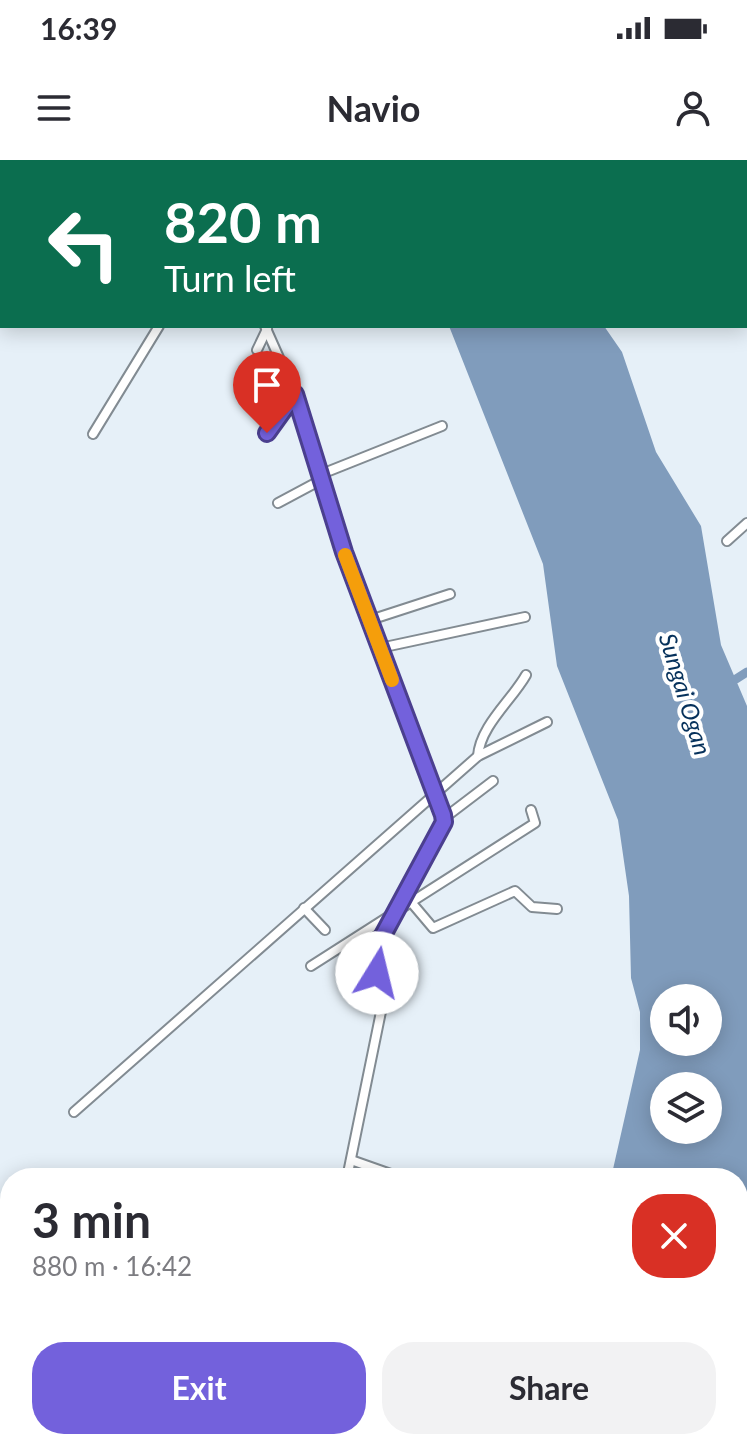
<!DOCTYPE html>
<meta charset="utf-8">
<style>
:root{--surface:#fff;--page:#f2f2f3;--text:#2b2b33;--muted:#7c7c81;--accent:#7361dc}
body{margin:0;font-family:Lato,sans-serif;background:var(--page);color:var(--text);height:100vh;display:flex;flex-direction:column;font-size:30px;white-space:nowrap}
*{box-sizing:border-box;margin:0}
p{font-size:26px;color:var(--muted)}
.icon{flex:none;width:44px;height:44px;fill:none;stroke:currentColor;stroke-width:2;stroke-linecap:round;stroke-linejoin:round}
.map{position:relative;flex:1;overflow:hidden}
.panel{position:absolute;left:0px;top:1008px;width:748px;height:282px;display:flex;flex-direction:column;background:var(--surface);border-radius:32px 32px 0 0;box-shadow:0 4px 20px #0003}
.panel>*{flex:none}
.guide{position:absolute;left:0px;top:0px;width:748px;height:168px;box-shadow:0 4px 20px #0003;background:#0b6e4f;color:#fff;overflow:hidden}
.fabs{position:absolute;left:650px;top:824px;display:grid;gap:16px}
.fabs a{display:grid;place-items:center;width:72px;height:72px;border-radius:50%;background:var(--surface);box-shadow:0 4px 20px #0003;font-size:40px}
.pin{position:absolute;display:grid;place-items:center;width:68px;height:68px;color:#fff;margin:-82px -34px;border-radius:50% 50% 50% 0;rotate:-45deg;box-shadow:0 0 8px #0007}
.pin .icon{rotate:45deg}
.me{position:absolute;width:88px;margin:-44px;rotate:9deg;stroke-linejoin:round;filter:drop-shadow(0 0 6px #0008)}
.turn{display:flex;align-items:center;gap:28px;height:168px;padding:0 32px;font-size:36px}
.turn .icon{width:104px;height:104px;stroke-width:2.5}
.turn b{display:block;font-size:56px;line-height:68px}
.round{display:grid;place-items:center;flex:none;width:84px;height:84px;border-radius:32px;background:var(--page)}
.summary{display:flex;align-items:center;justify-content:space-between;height:136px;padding:0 32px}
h1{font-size:48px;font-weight:700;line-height:60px}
.action{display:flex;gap:16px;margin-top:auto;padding:16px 32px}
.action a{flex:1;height:92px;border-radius:32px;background:var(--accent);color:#fff;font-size:32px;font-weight:700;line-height:92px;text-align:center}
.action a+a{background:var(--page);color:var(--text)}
.status{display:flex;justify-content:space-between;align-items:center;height:56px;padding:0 40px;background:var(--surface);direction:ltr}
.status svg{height:22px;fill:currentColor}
header{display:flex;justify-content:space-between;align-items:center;height:104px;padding:0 32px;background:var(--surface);font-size:36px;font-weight:700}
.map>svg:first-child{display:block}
</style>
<div class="status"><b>16:39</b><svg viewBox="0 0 49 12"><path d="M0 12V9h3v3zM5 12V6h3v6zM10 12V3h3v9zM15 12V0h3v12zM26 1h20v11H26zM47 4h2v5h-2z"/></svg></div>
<header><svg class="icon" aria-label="menu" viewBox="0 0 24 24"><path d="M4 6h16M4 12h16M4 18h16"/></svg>Navio<svg class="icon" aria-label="person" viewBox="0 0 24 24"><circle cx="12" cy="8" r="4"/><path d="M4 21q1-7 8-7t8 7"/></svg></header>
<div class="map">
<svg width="747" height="1289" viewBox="0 0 747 1289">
<rect width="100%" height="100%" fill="#e6f0f8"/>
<!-- water -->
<g fill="#809cbc" fill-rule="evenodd">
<polygon points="370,0 535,0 536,2 371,2"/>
<path d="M 449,166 L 604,166 L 622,192 L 656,292 L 701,366 L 721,485 L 747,546 L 747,1079 L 738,1105 L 738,1018 L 611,1018 L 640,890 L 640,852 L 631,818 L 629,736 L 618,660 L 557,506 L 543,404 ZM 708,838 L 708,882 L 664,882 L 664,838 ZM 664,926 L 708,926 L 708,970 L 664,970 Z"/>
<polygon points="521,1280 664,1280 660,1289 520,1289"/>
</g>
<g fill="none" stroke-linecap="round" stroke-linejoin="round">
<!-- river -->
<g stroke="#809cbc" stroke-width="9">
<polyline points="23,2 24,0"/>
<polyline points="0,107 2,106"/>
<polyline points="736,519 747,512"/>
</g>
<defs>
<g id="minor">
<polyline points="51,0 54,2"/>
<polyline points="654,0 656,2"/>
<polyline points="11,2 11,0"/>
<polyline points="35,2 36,0"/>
<polyline points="233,2 236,0"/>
<polyline points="746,16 747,15"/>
<polyline points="0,150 2,149"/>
<polyline points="265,166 296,236 344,392 444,662 373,795 384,837 347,1018"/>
<polyline points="257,190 267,169"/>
<polyline points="267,273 295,234"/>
<polyline points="93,274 159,166"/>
<polyline points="319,315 442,266"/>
<polyline points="278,343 321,320"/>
<polyline points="727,381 747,363"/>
<polyline points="370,460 450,434"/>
<polyline points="380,488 525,457"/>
<path d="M 478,596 C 480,566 512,540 526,515"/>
<polyline points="443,659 493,621"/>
<polyline points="411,742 433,768 515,731 532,747 557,749"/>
<polyline points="304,748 325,770"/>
<polyline points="311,806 535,663 531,650"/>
<polyline points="74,952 478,596 547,562"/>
<polyline points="351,1000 402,1018"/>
<polyline points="288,1289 290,1280"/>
</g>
</defs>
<!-- minor casing -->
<use href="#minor" stroke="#828b92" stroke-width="12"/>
<!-- minor -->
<use href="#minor" stroke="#fff" stroke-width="8"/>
</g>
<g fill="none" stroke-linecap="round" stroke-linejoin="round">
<defs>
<polyline id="route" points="267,273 295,234 344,392 443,655 444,662 375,790 373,802 377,813"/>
</defs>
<!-- route casing -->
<use href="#route" stroke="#4b3f8f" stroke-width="20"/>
<!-- route -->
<use href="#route" stroke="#7361dc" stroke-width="14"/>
<!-- slow -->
<polyline stroke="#f59e0b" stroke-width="14" points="345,395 392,520"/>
</g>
<g text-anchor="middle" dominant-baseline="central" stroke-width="8" stroke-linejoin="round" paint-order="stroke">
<!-- water labels -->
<g font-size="24" font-style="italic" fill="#06315b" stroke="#fff">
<text transform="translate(686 534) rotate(73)">Sungai Ogan</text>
</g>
</g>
</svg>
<div class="fabs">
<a><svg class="icon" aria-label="sound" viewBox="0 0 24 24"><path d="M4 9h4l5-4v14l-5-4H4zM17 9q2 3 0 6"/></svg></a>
<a><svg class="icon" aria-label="layers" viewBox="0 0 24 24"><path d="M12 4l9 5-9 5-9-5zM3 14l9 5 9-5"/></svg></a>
</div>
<div class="pin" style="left:267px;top:273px;background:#d93025"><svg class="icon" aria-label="arrive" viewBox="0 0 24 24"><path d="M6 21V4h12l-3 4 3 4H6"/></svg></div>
<svg class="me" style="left:377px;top:813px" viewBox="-20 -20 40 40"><circle r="19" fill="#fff"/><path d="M0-13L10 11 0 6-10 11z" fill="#7361dc"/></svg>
<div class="guide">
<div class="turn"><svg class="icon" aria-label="left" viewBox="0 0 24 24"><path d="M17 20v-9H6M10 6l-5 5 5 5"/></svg><div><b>820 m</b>Turn left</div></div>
</div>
<section class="panel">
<div class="summary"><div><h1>3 min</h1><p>880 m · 16:42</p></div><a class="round" style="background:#d93025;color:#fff"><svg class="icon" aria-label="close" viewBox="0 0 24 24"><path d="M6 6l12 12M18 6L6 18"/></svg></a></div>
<div class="action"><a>Exit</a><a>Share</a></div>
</section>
</div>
